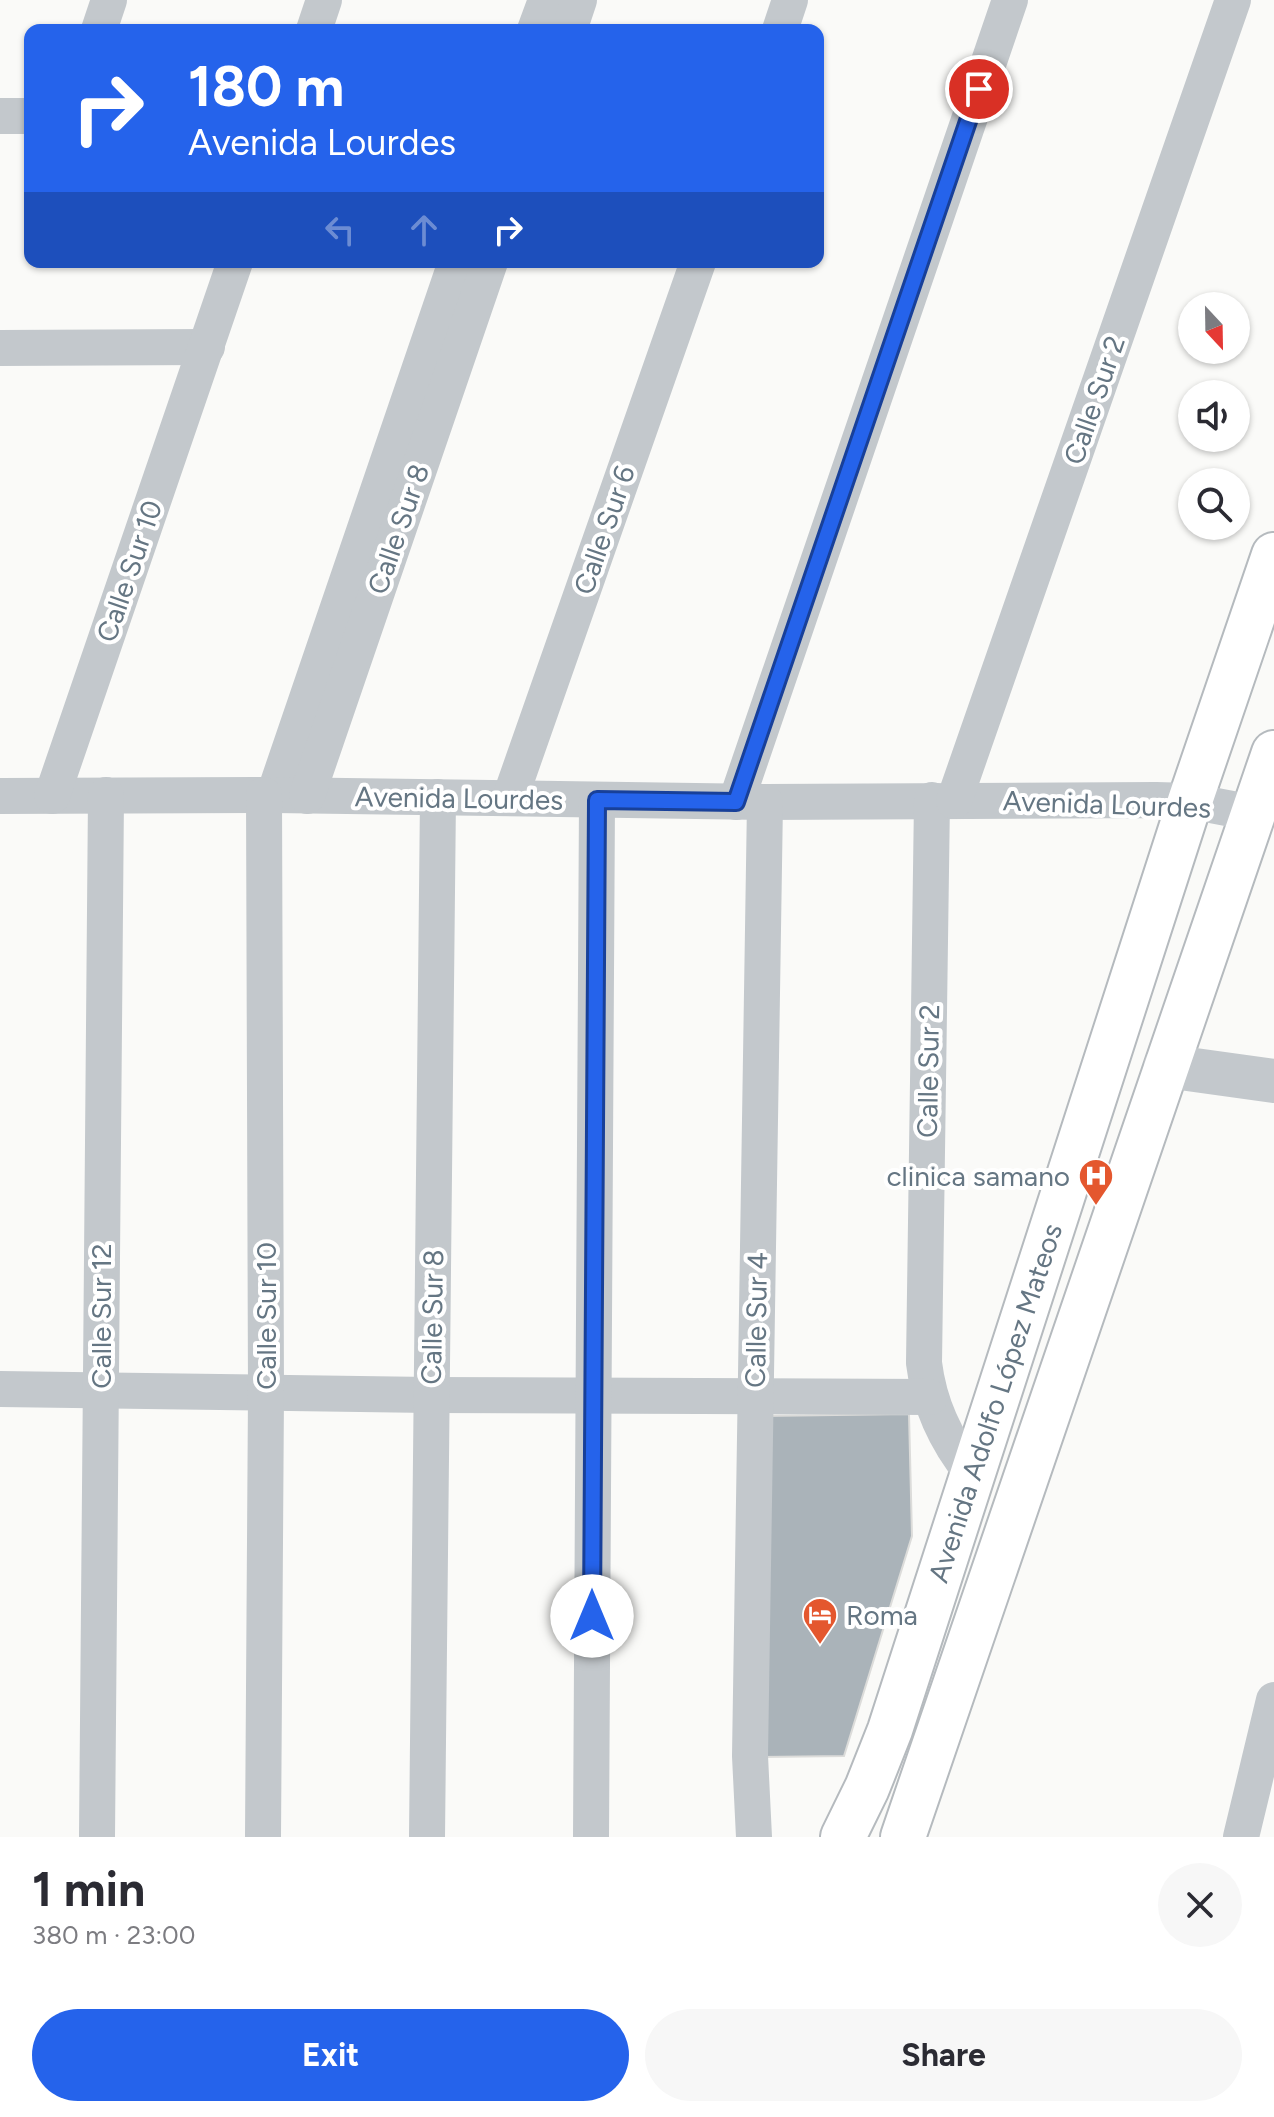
<!DOCTYPE html>
<meta charset="utf-8">
<style>
:root{--surface:#fff;--page:#f7f7f7;--text:#2b2b33;--muted:#7c7c81;--accent:#2563eb}
body{margin:0;font-family:Figtree,sans-serif;background:var(--page);color:var(--text);height:100vh;display:flex;flex-direction:column;font-size:30px;white-space:nowrap}
*{box-sizing:border-box;margin:0}
p{font-size:26px;color:var(--muted)}
.icon{flex:none;width:44px;height:44px;fill:none;stroke:currentColor;stroke-width:2;stroke-linecap:round;stroke-linejoin:round}
.map{position:relative;height:1837px;overflow:hidden}
.panel{display:flex;flex-direction:column;background:var(--surface);flex:1}
.panel>*{flex:none}
.top-card{position:absolute;left:24px;top:24px;width:800px;height:244px;border-radius:16px;box-shadow:0 2px 6px #0004;background:#2563eb;color:#fff;overflow:hidden}
.needle{width:52px;rotate:158deg}
.fabs{position:absolute;left:1178px;top:292px;display:grid;gap:16px}
.fabs a{display:grid;place-items:center;width:72px;height:72px;border-radius:50%;background:var(--surface);box-shadow:0 2px 6px #0004;font-size:40px}
.pin{position:absolute;display:grid;place-items:center;width:68px;height:68px;color:#fff;margin:-34px;border:4px solid #fff;border-radius:50%;box-shadow:0 2px 8px #0007}
.me{position:absolute;width:88px;margin:-44px;rotate:0deg;stroke-linejoin:round;filter:drop-shadow(0 0 6px #0008)}
.turn{display:flex;align-items:center;gap:28px;height:168px;padding:0 32px;font-size:36px}
.turn .icon{width:104px;height:104px;stroke-width:2.5}
.turn b{display:block;font-size:56px;line-height:68px}
.lanes{display:flex;align-items:center;height:76px;padding:0 32px;background:#0003;justify-content:center;gap:40px;direction:ltr}
.lanes .off{opacity:.35}
.round{display:grid;place-items:center;flex:none;width:84px;height:84px;border-radius:42px;background:var(--page)}
.overview{display:flex;align-items:center;justify-content:space-between;height:136px;padding:0 32px}
h1{font-size:48px;font-weight:700;line-height:60px}
.action{display:flex;gap:16px;margin-top:auto;padding:16px 32px}
.action a{flex:1;height:92px;border-radius:48px;background:var(--accent);color:#fff;font-size:32px;font-weight:700;line-height:92px;text-align:center}
.action a+a{background:var(--page);color:var(--text)}
.map>svg:first-child{display:block}
</style>
<div class="map">
<svg width="1274" height="1837" viewBox="0 0 1274 1837">
<rect width="100%" height="100%" fill="#fafaf8"/>
<!-- building -->
<polygon fill="#aab3b9" stroke="#dcdcda" stroke-width="2" points="909,1414 912,1536 844,1756 762,1757 760,1416"/>
<g fill="none" stroke-linecap="round" stroke-linejoin="round">
<defs>
<g id="primary">
<polyline points="843,1837 867,1788 890,1730 1190,801 1274,555"/>
<polyline points="903,1837 1274,753"/>
</g>
</defs>
<!-- primary casing -->
<use href="#primary" stroke="#b5babe" stroke-width="48"/>
<!-- minor -->
<g stroke="#c3c8cc" stroke-width="36">
<polyline points="99,30 109,0"/>
<polyline points="314,30 324,0"/>
<polyline points="535,30 546,0"/>
<polyline points="569,30 579,0"/>
<polyline points="780,30 790,0"/>
<polyline points="0,116 30,116"/>
<polyline points="0,348 207,347"/>
<polyline points="274,795 456,262"/>
<polyline points="0,796 274,795 765,802 1156,800 1190,801 1253,813"/>
<polyline points="52,796 235,262"/>
<polyline points="307,796 490,262"/>
<polyline points="510,798 698,262"/>
<path d="M 932,800 L 924,1363 C 929,1404 946,1441 972,1473"/>
<polyline points="954,801 1233,0"/>
<polyline points="736,802 1010,0"/>
<polyline points="0,1389 430,1395 930,1397"/>
<polyline points="97,1837 106,795"/>
<polyline points="263,1837 266,1393 264,795"/>
<polyline points="427,1837 438,797"/>
<polyline points="591,1837 597,800"/>
<polyline points="754,1837 750,1756 765,802"/>
<polyline points="1241,1837 1274,1700"/>
</g>
<!-- tertiary -->
<polyline stroke="#c3c8cc" stroke-width="44" points="1166,1066 1274,1081"/>
<!-- primary -->
<use href="#primary" stroke="#fff" stroke-width="44"/>
</g>
<g fill="none" stroke-linecap="round" stroke-linejoin="round">
<defs>
<polyline id="route" points="592,1616 597,800 736,802 979,89"/>
</defs>
<!-- route casing -->
<use href="#route" stroke="#184099" stroke-width="20"/>
<!-- route -->
<use href="#route" stroke="#2563eb" stroke-width="14"/>
</g>
<!-- icons -->
<defs>
<symbol id="hospital-pin" viewBox="-11 -11 22 30"><path d="M0 17L-7.5 6A9.5 9.5 0 1 1 7.5 6Z" fill="#e4572e" stroke="#fff"/><path d="M-5-5h3v3.5h4V-5h3V5h-3V1.5h-4V5h-3Z" fill="#fff"/></symbol>
<symbol id="hotel-pin" viewBox="-11 -11 22 30"><path d="M0 17L-7.5 6A9.5 9.5 0 1 1 7.5 6Z" fill="#e4572e" stroke="#fff"/><path d="M-6-4.5h1.5V1H6V5H4.5V3h-9V5H-6ZM-4 0a1.8 1.8 0 1 1 3.6 0ZM.5 0V-2.5h3Q6-2.5 6 0Z" fill="#fff"/></symbol>
</defs>
<g fill-rule="evenodd">
<use href="#hospital-pin" x="1076" y="1156" width="40" height="54"/>
<use href="#hotel-pin" x="800" y="1595" width="40" height="54"/>
</g>
<g text-anchor="middle" dominant-baseline="central" stroke-width="8" stroke-linejoin="round" paint-order="stroke">
<!-- street labels -->
<g font-size="28" fill="#657683" stroke="#fff">
<text transform="translate(1094 400) rotate(-71)">Calle Sur 2</text>
<text transform="translate(398 529) rotate(-71)">Calle Sur 8</text>
<text transform="translate(604 530) rotate(-71)">Calle Sur 6</text>
<text transform="translate(129 571) rotate(-71)">Calle Sur 10</text>
<text transform="translate(459 798) rotate(1)">Avenida Lourdes</text>
<text transform="translate(1107 804) rotate(2)">Avenida Lourdes</text>
<text transform="translate(928 1071) rotate(-89)">Calle Sur 2</text>
<text transform="translate(101 1316) rotate(-90)">Calle Sur 12</text>
<text transform="translate(266 1316) rotate(-90)">Calle Sur 10</text>
<text transform="translate(432 1317) rotate(-89)">Calle Sur 8</text>
<text transform="translate(756 1320) rotate(-89)">Calle Sur 4</text>
<text transform="translate(995 1403) rotate(-72)">Avenida Adolfo López Mateos</text>
</g>
<!-- poi labels -->
<g font-size="28" fill="#657683" stroke="#fff" text-anchor="end">
<text x="1070" y="1176">clinica samano</text>
<text x="846" y="1615" text-anchor="start">Roma</text>
</g>
</g>
</svg>
<div class="fabs">
<a><svg class="needle" viewBox="-14 -14 28 28"><path d="M0-13l5 13h-10z" fill="#e53935"/><path d="M0 13l5-13h-10z" fill="#7c7c81"/></svg></a>
<a><svg class="icon" aria-label="sound" viewBox="0 0 24 24"><path d="M4 9h4l5-4v14l-5-4H4zM17 9q2 3 0 6"/></svg></a>
<a><svg class="icon" aria-label="search" viewBox="0 0 24 24"><circle cx="10" cy="10" r="6"/><path d="M15 15l6 6"/></svg></a>
</div>
<div class="pin" style="left:979px;top:89px;background:#d93025"><svg class="icon" aria-label="arrive" viewBox="0 0 24 24"><path d="M6 21V4h12l-3 4 3 4H6"/></svg></div>
<svg class="me" style="left:592px;top:1616px" viewBox="-20 -20 40 40"><circle r="19" fill="#fff"/><path d="M0-13L10 11 0 6-10 11z" fill="#2563eb"/></svg>
<div class="top-card">
<div class="turn"><svg class="icon" aria-label="right" viewBox="0 0 24 24"><path d="M7 20v-9h11M14 6l5 5-5 5"/></svg><div><b>180 m</b>Avenida Lourdes</div></div>
<div class="lanes"><svg class="icon off" aria-label="left" viewBox="0 0 24 24"><path d="M17 20v-9H6M10 6l-5 5 5 5"/></svg><svg class="icon off" aria-label="ahead" viewBox="0 0 24 24"><path d="M12 20V5M6 11l6-6 6 6"/></svg><svg class="icon" aria-label="right" viewBox="0 0 24 24"><path d="M7 20v-9h11M14 6l5 5-5 5"/></svg></div>
</div>
</div>
<section class="panel">
<div class="overview"><div><h1>1 min</h1><p>380 m · 23:00</p></div><a class="round"><svg class="icon" aria-label="close" viewBox="0 0 24 24"><path d="M6 6l12 12M18 6L6 18"/></svg></a></div>
<div class="action"><a>Exit</a><a>Share</a></div>
</section>
